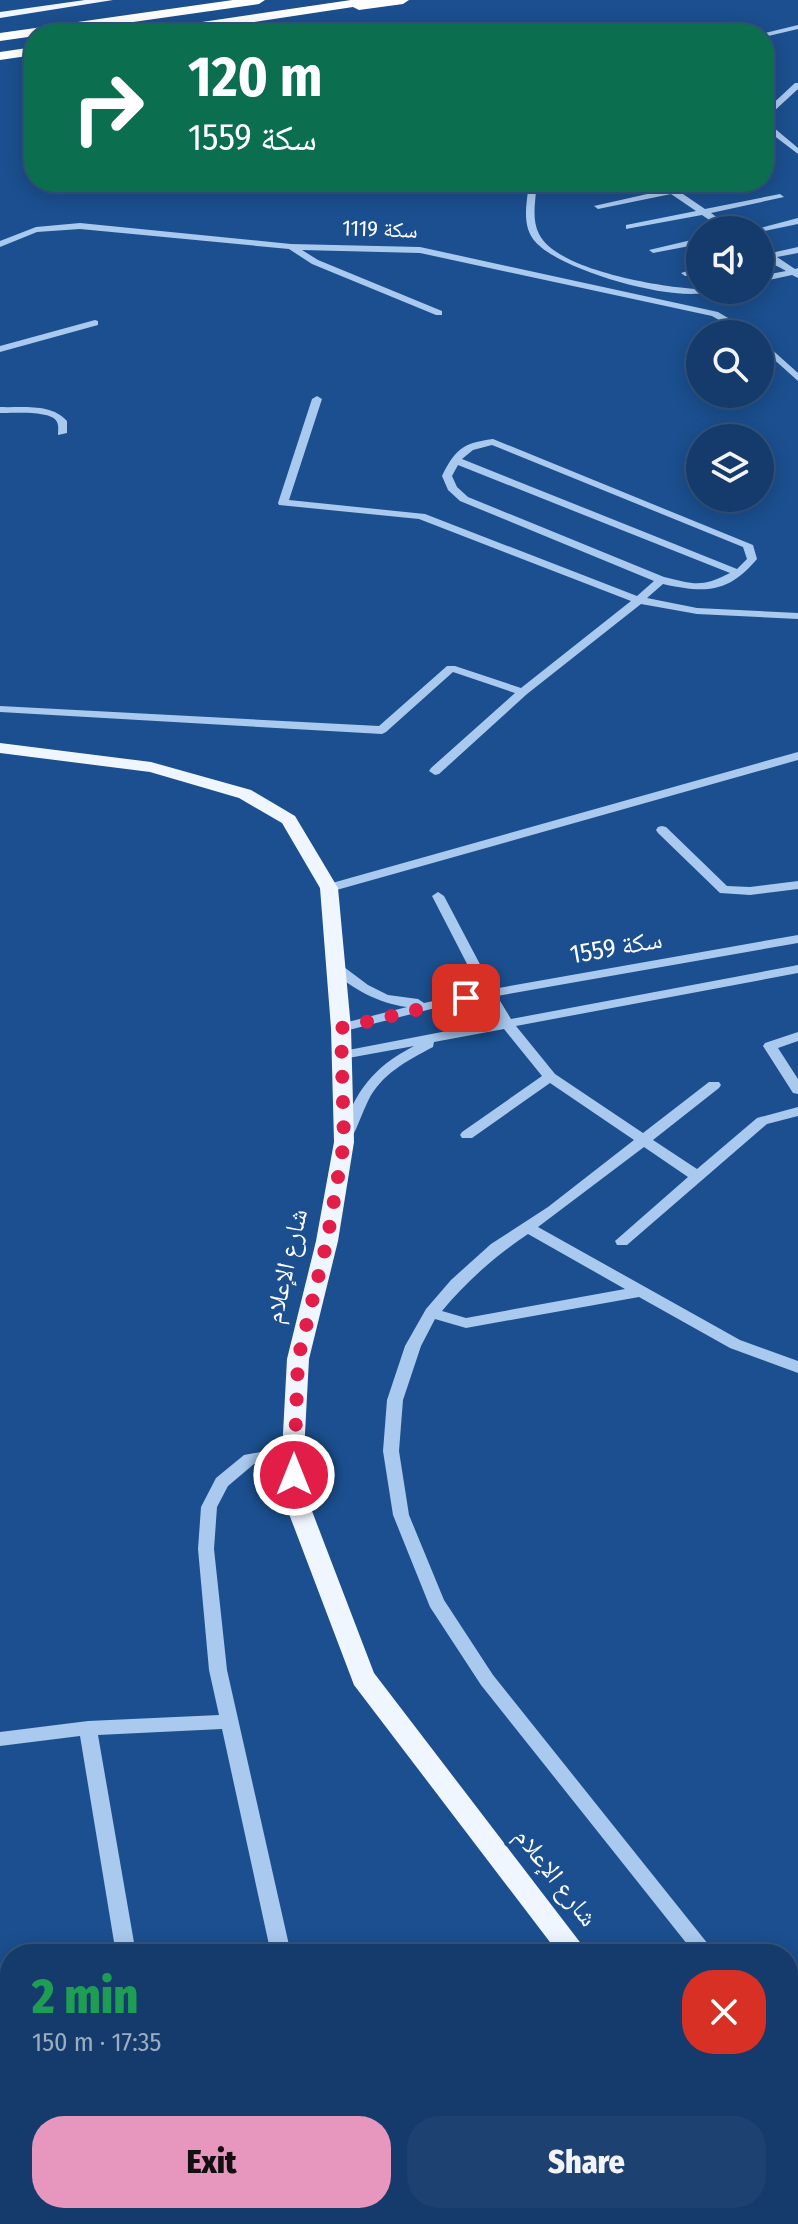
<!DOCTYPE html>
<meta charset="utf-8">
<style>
:root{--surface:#143b6b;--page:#1d4271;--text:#f1f3f6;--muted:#9dadc1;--line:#33557e;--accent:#e797bd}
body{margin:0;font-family:"Fira Sans Condensed","Noto Naskh Arabic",sans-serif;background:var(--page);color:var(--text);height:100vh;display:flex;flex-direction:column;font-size:30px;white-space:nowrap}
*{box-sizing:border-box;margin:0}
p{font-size:26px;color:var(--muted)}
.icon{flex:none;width:44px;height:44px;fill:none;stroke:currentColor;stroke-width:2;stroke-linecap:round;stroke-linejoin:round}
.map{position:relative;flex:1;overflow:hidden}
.panel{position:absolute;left:0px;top:1944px;width:798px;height:280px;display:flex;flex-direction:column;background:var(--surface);border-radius:32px 32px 0 0;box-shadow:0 4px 20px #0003,0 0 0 2px var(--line)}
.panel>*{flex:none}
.guide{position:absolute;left:24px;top:24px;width:750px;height:168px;border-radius:32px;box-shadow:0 4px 20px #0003,0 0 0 2px var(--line);background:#0b6e4f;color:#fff;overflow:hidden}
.fabs{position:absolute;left:686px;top:216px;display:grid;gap:16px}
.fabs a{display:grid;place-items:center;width:88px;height:88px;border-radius:50%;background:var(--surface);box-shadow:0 4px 20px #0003,0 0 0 2px var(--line);font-size:40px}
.pin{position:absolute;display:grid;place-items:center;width:68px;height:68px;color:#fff;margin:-34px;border-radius:16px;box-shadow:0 4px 12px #0006}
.me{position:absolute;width:88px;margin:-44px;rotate:0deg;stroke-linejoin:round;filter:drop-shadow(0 0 6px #0008)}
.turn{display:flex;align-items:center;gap:28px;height:168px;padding:0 32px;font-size:36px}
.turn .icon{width:104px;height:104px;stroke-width:2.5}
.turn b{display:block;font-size:56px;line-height:68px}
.round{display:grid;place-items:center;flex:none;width:84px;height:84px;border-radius:32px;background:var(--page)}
.summary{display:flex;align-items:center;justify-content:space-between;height:136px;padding:0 32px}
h1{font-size:48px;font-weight:800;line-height:60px;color:#1e9e55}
.button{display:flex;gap:16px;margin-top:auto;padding:16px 32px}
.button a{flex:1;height:92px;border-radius:32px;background:var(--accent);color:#111;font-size:32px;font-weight:800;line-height:92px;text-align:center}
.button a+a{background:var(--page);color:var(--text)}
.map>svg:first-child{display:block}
</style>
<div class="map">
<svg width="798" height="2224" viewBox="0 0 798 2224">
<rect width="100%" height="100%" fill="#1b4f8f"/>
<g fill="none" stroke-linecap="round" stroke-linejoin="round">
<!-- minor -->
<g fill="#a9c9ee" fill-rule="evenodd">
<polygon points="798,25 798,29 764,37 764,34 761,34"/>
<polygon points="795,83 798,83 798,89 773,112 767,122 798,148 798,154 764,128 764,114 767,109"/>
<polygon points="570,182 588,182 557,190 553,187"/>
<polygon points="655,182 665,182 674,188 707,182 724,182 680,192 705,209 780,194 784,197 711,213 734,230 724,230 702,215 626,229 626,225 696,211 671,194 598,209 594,206 665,190"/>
<path d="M 532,188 L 536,191 C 535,205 532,220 539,234 C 558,273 677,290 714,290 C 683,306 555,270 533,239 C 523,225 526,207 528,191 Z"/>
<polygon points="798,218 798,224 760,232 760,230 753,230"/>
<polygon points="80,223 291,244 420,247 718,312 755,334 743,334 712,316 420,253 302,250 318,260 442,311 442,315 436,315 312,264 289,249 80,229 37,232 0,247 0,241 36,227"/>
<polygon points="700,238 700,244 653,253 649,250"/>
<path d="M 760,247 L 771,253 L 798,247 L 798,253 L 777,257 L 795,269 L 798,268 L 798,278 L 792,275 L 760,282 L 760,276 L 786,271 C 775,264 760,260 760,247 Z"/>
<polygon points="700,267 700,273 685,276 681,273"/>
<polygon points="95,320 98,321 98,325 0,352 0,346"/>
<polygon points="760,339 798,373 798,381 760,347"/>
<path d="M 317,396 L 322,399 L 289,500 L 425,514 L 637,596 L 654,581 L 460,501 L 448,490 L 442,476 C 455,450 462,443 493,439 L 753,545 L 757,559 C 728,594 704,593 663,584 L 647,598 L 697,608 L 798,613 L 798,619 L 697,614 L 641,604 L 527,694 L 439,774 L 435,775 L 429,771 L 431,768 L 515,693 L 453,672 L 386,732 L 382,734 L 0,712 L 0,706 L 379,726 L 447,666 L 455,666 L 521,688 L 631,601 L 419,519 L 279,505 L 278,503 L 312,399 ZM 492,445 L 743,547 L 747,559 L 737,569 L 462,459 L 473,450 ZM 458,465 L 730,573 C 701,588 694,584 664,577 L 468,497 L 457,487 L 452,476 Z"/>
<path d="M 0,407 C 22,408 51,403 67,421 L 67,433 L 58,435 C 58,431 59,426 57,422 C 53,410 11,413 0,413 Z"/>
<polygon points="798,752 798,760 333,891 325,891 323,888 325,885"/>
<polygon points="662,826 666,827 727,886 750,887 798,881 798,889 750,895 720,893 658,833 656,830 658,827"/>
<path d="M 438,892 L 444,896 L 493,989 L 798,935 L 798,943 L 497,996 L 511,1019 L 798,965 L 798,973 L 516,1026 L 555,1074 L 643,1133 L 709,1082 L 719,1082 L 721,1085 L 719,1088 L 653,1140 L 697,1169 L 757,1118 L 798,1107 L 798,1116 L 767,1124 L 627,1245 L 617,1245 L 615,1241 L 688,1177 L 644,1147 L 538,1227 L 740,1340 L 798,1361 L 798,1373 L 730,1348 L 639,1297 L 466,1328 L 435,1319 L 421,1346 L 403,1400 L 399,1451 L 409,1515 L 444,1600 L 493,1675 L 716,1954 L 695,1954 L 481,1685 L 430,1607 L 393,1515 L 383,1451 L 387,1400 L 405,1346 L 426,1309 L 451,1280 L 491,1244 L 548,1207 L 634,1140 L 550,1083 L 472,1138 L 462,1138 L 460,1135 L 462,1132 L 542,1076 L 504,1029 L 434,1042 L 433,1047 C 407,1061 381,1074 368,1101 C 362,1113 358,1126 352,1137 L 342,1137 L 340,1134 C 357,1090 372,1068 414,1046 L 343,1059 L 336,1055 L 338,1052 L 499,1021 L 485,999 L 443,1006 L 341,1032 L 334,1028 L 336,1025 L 407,1007 C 377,1003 354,989 330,970 L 328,967 L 330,964 L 340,964 L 368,985 L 388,995 L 418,999 L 424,1003 L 481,991 L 432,896 ZM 528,1234 L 625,1289 L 466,1318 L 442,1311 C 467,1281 495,1256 528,1234 Z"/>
<polygon points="798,1032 798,1041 778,1048 798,1079 798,1094 793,1093 763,1046 765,1043"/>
<polygon points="293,1446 299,1448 301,1452 299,1456 254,1464 228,1486 217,1507 214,1549 227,1670 291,1954 271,1954 222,1729 98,1735 136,1954 116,1954 80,1736 0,1746 0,1732 88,1721 219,1715 209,1670 198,1549 201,1507 216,1478 244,1455"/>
<polygon points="788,2036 798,2042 798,2064 788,2058"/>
<polygon points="10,2198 10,2214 18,2214 0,2222 0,2202"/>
<polygon points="277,2214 297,2214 298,2224 278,2224"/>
<polygon points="369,2214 389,2214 391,2224 371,2224"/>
</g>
<!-- major -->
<g fill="#f0f6ff" fill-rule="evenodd">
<polygon points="85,0 113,0 0,18 0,12"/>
<polygon points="0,743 151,762 251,790 295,816 338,888 351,1028 354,1142 338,1241 309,1359 304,1452 307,1498 374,1673 589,1954 559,1954 354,1685 283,1498 282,1452 287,1359 316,1241 334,1142 331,1028 320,888 282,823 239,798 150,772 0,753"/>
<polygon points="714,2214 744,2214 748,2224 718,2224"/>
</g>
<!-- highway -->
<g fill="#fff" fill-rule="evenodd">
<polygon points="233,0 265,0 259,4 0,41 0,33"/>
<polygon points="351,0 409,0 403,4 359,10 353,7 174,34 142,34 148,30"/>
<polygon points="34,47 34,55 0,60 0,52"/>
</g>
</g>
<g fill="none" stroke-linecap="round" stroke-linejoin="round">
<!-- route -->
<polyline stroke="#e11d48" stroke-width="14" stroke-dasharray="0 25.2" points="294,1475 298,1359 327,1241 344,1142 341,1028 466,998"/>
</g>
<g text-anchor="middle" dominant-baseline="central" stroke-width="8" stroke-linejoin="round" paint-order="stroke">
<!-- far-street labels -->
<g font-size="22" fill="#fff" stroke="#1b4f8f">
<text transform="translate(380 229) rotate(2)">سكة 1119</text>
</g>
<!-- street labels -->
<g font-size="26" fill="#fff" stroke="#1b4f8f">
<text transform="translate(616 947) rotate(-10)">سكة 1559</text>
<text transform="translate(286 1266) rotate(-77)">شارع الإعلام</text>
<text transform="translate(556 1877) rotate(52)">شارع الإعلام</text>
</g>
</g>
</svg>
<div class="fabs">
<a><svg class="icon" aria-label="sound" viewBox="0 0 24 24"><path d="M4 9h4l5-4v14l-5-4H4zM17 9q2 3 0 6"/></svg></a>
<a><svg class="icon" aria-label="search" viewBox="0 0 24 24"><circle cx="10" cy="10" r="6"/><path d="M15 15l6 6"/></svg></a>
<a><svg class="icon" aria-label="layers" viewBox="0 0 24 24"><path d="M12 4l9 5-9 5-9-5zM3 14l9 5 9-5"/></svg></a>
</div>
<div class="pin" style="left:466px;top:998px;background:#d93025"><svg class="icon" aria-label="arrive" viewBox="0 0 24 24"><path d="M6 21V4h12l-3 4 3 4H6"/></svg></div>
<svg class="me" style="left:294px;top:1475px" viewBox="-20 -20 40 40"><circle r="17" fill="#e11d48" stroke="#fff" stroke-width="3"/><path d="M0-11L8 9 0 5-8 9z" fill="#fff"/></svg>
<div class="guide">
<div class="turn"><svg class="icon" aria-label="right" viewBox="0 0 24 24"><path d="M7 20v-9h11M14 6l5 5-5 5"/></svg><div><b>120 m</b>سكة 1559</div></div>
</div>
<section class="panel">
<div class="summary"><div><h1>2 min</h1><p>150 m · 17:35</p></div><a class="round" style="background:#d93025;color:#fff"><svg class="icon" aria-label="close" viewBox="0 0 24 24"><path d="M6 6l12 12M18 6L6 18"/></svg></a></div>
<div class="button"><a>Exit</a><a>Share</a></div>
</section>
</div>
